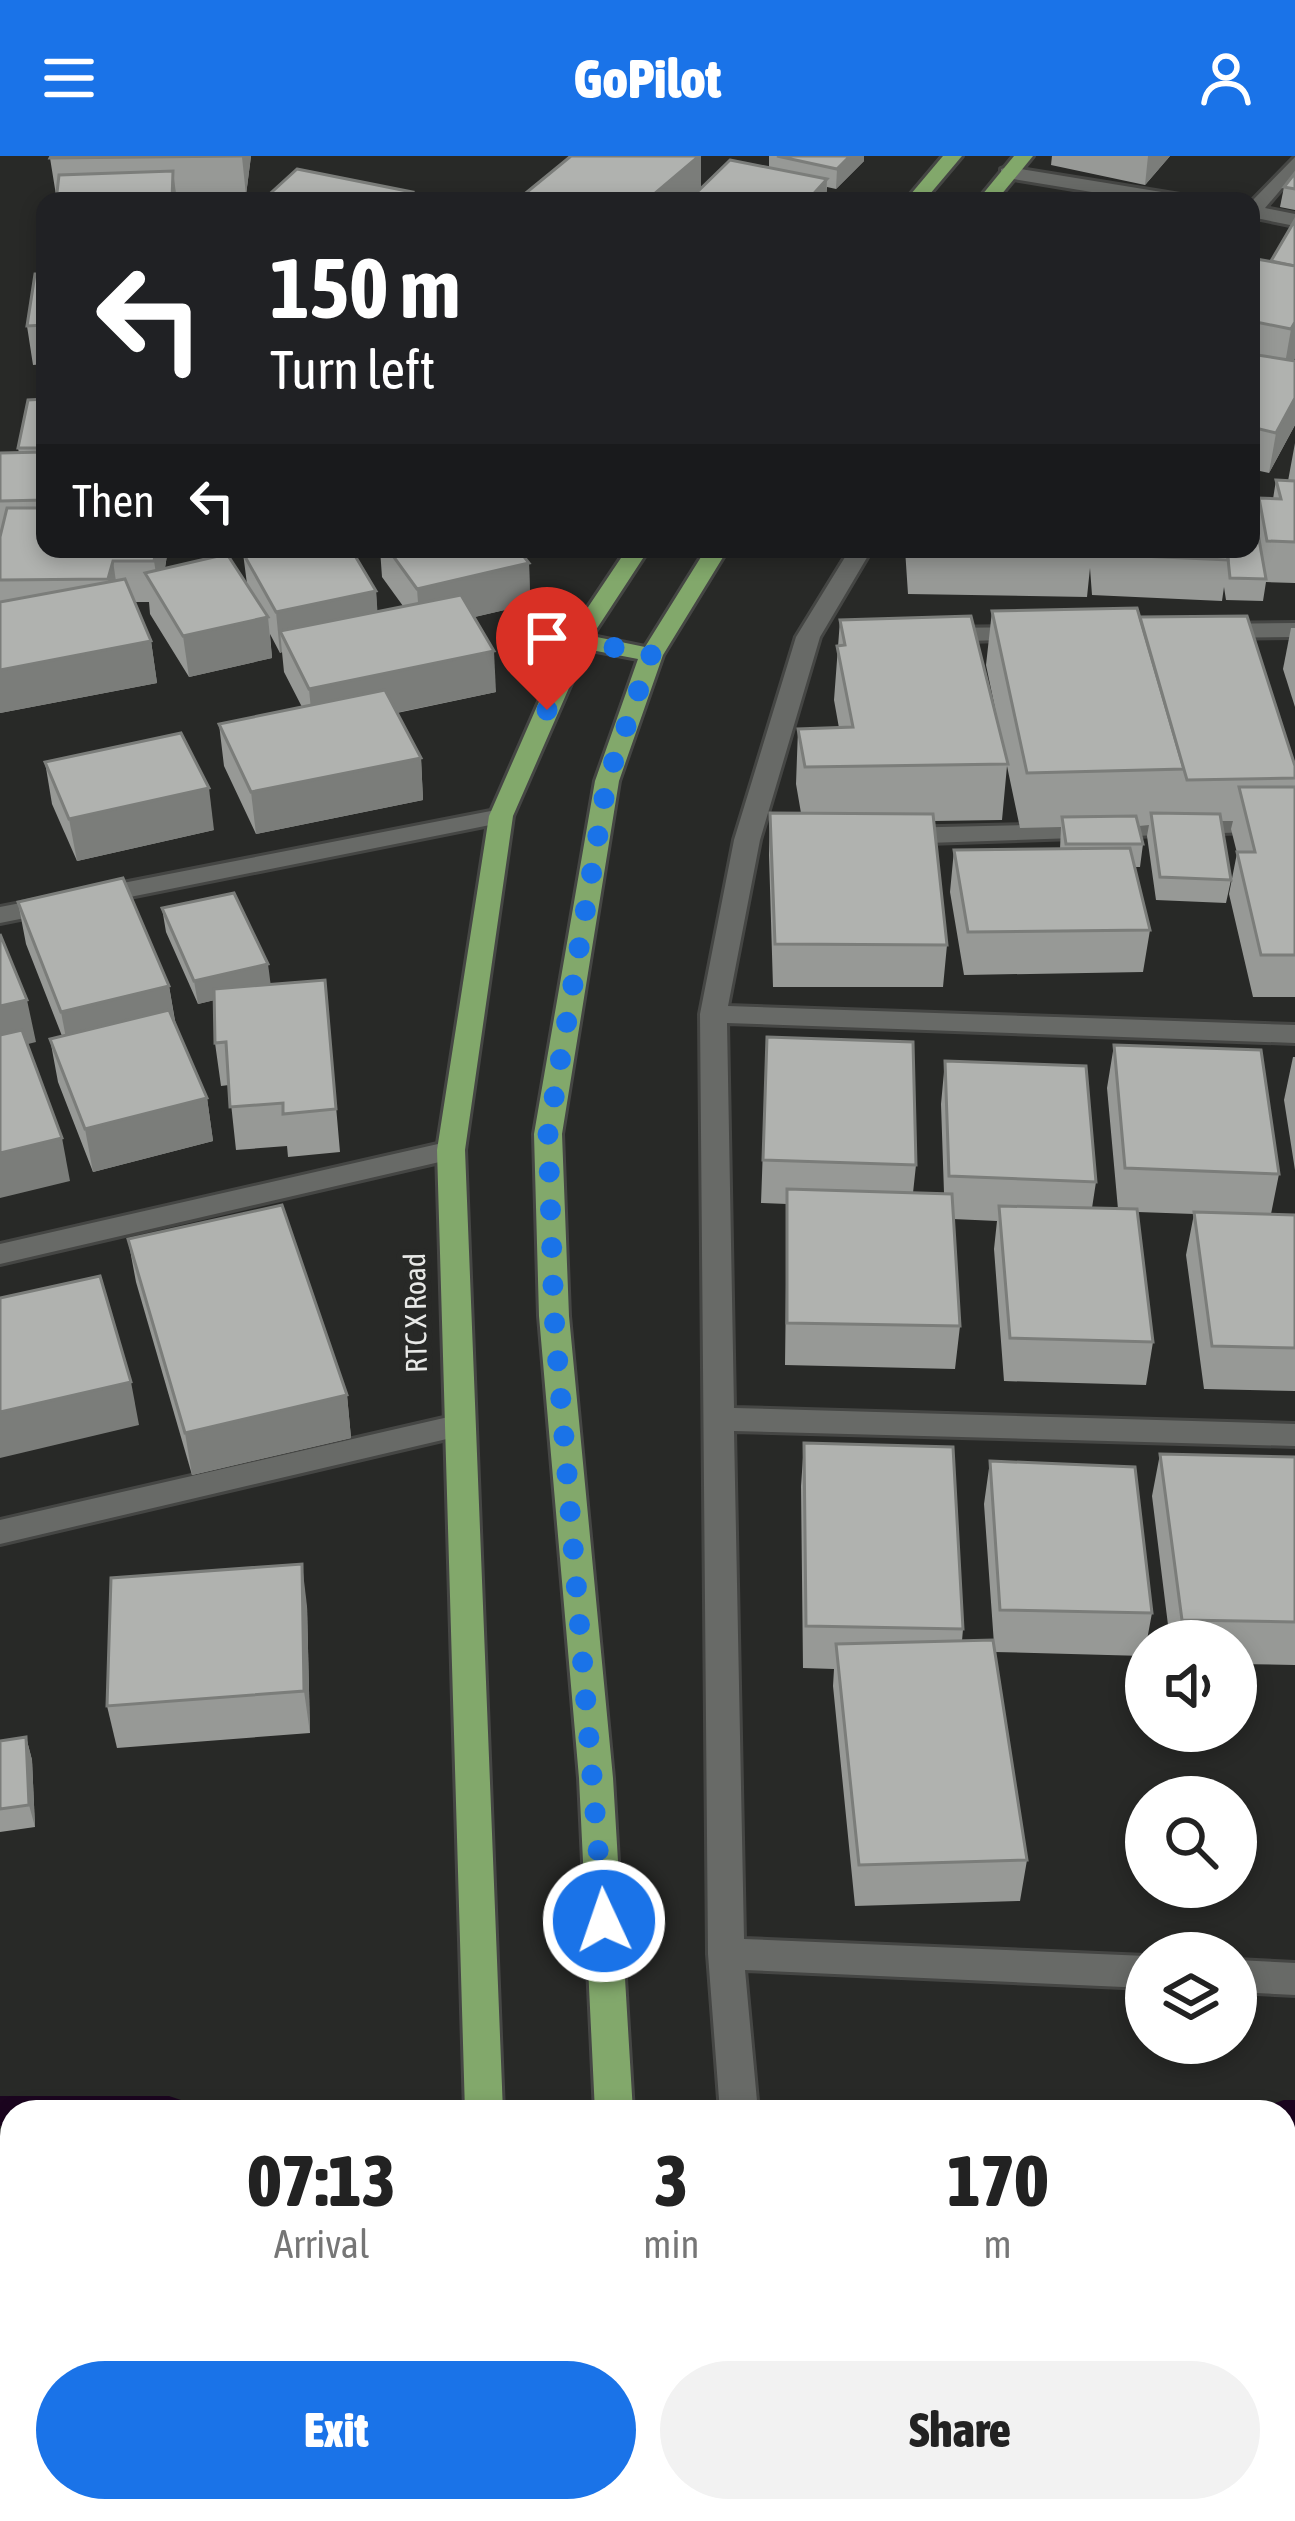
<!DOCTYPE html>
<style>
:root{--surface:#fff;--page:#f2f2f2;--text:#222;--muted:#767676;--accent:#1a73e8}
body{margin:0;font-family:"Asap Condensed",sans-serif;background:var(--page);color:var(--text);height:100vh;display:flex;flex-direction:column;font-size:45px;white-space:nowrap}
*{box-sizing:border-box;margin:0}
p{font-size:39px;color:var(--muted)}
.icon{flex:none;width:66px;height:66px;fill:none;stroke:currentColor;stroke-width:2;stroke-linecap:round;stroke-linejoin:round}
.map{position:relative;flex:1;overflow:hidden}
.panel{position:absolute;left:0px;top:1944px;width:1296px;height:423px;display:flex;flex-direction:column;background:var(--surface);border-radius:36px 36px 0 0;box-shadow:0 6px 18px #0003}
.panel>*{flex:none}
.hud{position:absolute;left:36px;top:36px;width:1224px;height:366px;border-radius:24px;box-shadow:0 6px 18px #0003;background:#202124;color:#fff;overflow:hidden}
.buttons{position:absolute;left:1125px;top:1464px;display:grid;gap:24px}
.buttons a{display:grid;place-items:center;width:132px;height:132px;border-radius:50%;background:var(--surface);box-shadow:0 6px 18px #0003;font-size:60px}
.pin{position:absolute;display:grid;place-items:center;width:102px;height:102px;color:#fff;margin:-123px -51px;border-radius:50% 50% 50% 0;rotate:-45deg;box-shadow:0 0 12px #0007}
.pin .icon{rotate:45deg}
.me{position:absolute;width:132px;margin:-66px;rotate:357deg;stroke-linejoin:round;filter:drop-shadow(0 0 9px #0008)}
.turn{display:flex;align-items:center;gap:42px;height:252px;padding:0 36px;font-size:54px}
.turn .icon{width:156px;height:156px;stroke-width:2.5}
.turn b{display:block;font-size:84px;line-height:102px}
.then{display:flex;align-items:center;height:114px;padding:0 36px;background:#0003;gap:24px;font-size:45px}
.eta{display:flex;justify-content:space-evenly;align-items:center;height:204px;text-align:center}
.eta b{font-size:72px;font-weight:800;line-height:84px}
.button{display:flex;gap:24px;margin-top:auto;padding:24px 36px}
.button a{flex:1;height:138px;border-radius:72px;background:var(--accent);color:#fff;font-size:48px;font-weight:800;line-height:138px;text-align:center}
.button a+a{background:var(--page);color:var(--text)}
header{display:flex;justify-content:space-between;align-items:center;height:156px;padding:0 36px;background:var(--accent);color:#fff;font-size:54px;font-weight:800}
.map>svg:first-child{display:block}
</style>
<header><svg class="icon" aria-label="menu" viewBox="0 0 24 24"><path d="M4 6h16M4 12h16M4 18h16"/></svg>GoPilot<svg class="icon" aria-label="person" viewBox="0 0 24 24"><circle cx="12" cy="8" r="4"/><path d="M4 21q1-7 8-7t8 7"/></svg></header>
<div class="map">
<svg width="1295" height="2365" viewBox="0 0 1295 2365">
<rect width="100%" height="100%" fill="#282927"/>
<g fill="none" stroke-linecap="round" stroke-linejoin="round">
<!-- stream -->
<g fill="#1b051f" fill-rule="evenodd">
<polygon points="0,1940 169,1940 181,1944 186,1955 12,1956 12,1970 0,1970"/>
<polygon points="1284,1944 1295,1944 1295,1974 1284,1974 1284,1956 1268,1956 1272,1948"/>
</g>
<defs>
<g id="street">
<polygon points="1295,1 1295,17 1265,52 1295,58 1295,70 1251,61 1251,46"/>
<polygon points="1008,11 1180,39 1189,45 1146,45 1001,21 1001,13"/>
<polygon points="850,393 872,393 820,481 760,684 728,850 1295,869 1295,887 727,867 734,1252 1295,1268 1295,1290 734,1275 744,1783 1146,1800 1146,1832 745,1814 758,1956 720,1956 708,1798 700,858 734,684 796,481"/>
<polygon points="1295,467 1295,481 1210,482 1199,475 1210,468"/>
<polygon points="1030,471 1042,478 1038,483 934,486 922,479 934,472"/>
<polygon points="501,653 510,655 510,665 0,767 0,751"/>
<polygon points="1242,664 1251,666 1251,676 897,688 884,680 897,672"/>
<polygon points="451,985 461,987 465,994 461,1001 0,1108 0,1088"/>
<polygon points="457,1259 468,1262 472,1270 468,1278 0,1388 0,1364"/>
<polygon points="1236,1804 1295,1807 1295,1839 1236,1836"/>
<rect x="753" y="2355" width="42" height="10"/>
</g>
<rect id="secondary" x="0" y="2102" width="12" height="38"/>
<g id="primary">
<polygon points="943,0 962,0 924,45 905,45"/>
<polygon points="1014,0 1033,0 996,45 977,45"/>
<polygon points="627,393 649,393 592,480 645,491 706,393 728,393 663,499 619,625 562,978 569,1160 613,1622 633,1956 595,1956 579,1622 539,1160 534,978 595,625 638,503 586,493 513,660 465,994 503,1956 465,1956 437,994 489,660 566,484"/>
<polygon points="452,2355 494,2355 493,2365 451,2365"/>
<polygon points="620,2355 662,2355 663,2365 621,2365"/>
</g>
</defs>
<!-- street casing -->
<use href="#street" stroke="#454644" stroke-width="6"/>
<!-- secondary casing -->
<use href="#secondary" stroke="#454644" stroke-width="6"/>
<!-- primary casing -->
<use href="#primary" stroke="#454644" stroke-width="6"/>
<!-- street -->
<use href="#street" fill="#686a67" fill-rule="evenodd"/>
<!-- secondary -->
<use href="#secondary" fill="#686a67" fill-rule="evenodd"/>
<!-- primary -->
<use href="#primary" fill="#82a86b" fill-rule="evenodd"/>
</g>
<!-- wall -->
<g fill="#979996">
<polygon points="251,0 246,39 176,39 177,45 56,39 50,2"/>
<polygon points="571,0 701,0 701,32 769,11 769,0 864,0 864,5 836,33 827,31 826,45 516,45"/>
<polygon points="1052,0 1170,0 1145,29 1051,9"/>
<polygon points="1295,17 1295,54 1280,51 1284,31"/>
<polygon points="1295,64 1295,202 1293,205 1295,205 1295,269 1269,317 1251,313 1251,102 1271,105"/>
<polygon points="45,118 45,208 33,209 27,170"/>
<polygon points="45,243 45,393 168,393 165,412 247,428 243,397 376,435 377,455 403,450 382,421 380,393 518,393 529,407 530,448 474,461 496,536 397,557 421,602 423,644 256,678 224,610 219,568 302,551 284,516 282,496 280,497 270,478 272,502 189,521 150,458 149,446 135,446 151,485 157,527 0,557 0,297 19,297 18,292"/>
<polygon points="1295,287 1295,427 1266,426 1263,445 1226,444 1224,431 1222,445 1092,439 1090,412 1087,441 908,438 905,393 1251,393 1259,342 1273,343 1276,324 1288,325"/>
<polygon points="992,455 1140,462 1295,610 1295,841 1253,841 1229,738 1237,697 1231,673 1233,665 1221,665 1231,724 1226,747 1156,744 1147,680 1149,669 1139,670 1143,688 1140,711 1135,711 1150,774 1143,816 964,819 950,736 954,694 1060,693 1061,671 1020,672 1007,610 1002,664 934,665 947,789 943,831 773,831 769,699 770,657 801,657 796,628 798,573 839,572 834,544 840,464 1004,595 986,509"/>
<polygon points="1291,472 1295,472 1295,551 1283,513"/>
<polygon points="45,606 214,674 77,705 52,648"/>
<polygon points="18,746 169,830 176,870 207,942 213,985 93,1016 58,926 50,883 62,880 26,788"/>
<polygon points="162,752 271,829 325,824 340,996 288,1001 287,990 236,994 229,929 221,930 215,887 214,844 198,848 166,776"/>
<polygon points="767,881 916,1009 913,1037 944,1037 941,948 945,905 1096,1026 1092,1052 1118,1053 1107,932 1114,889 1279,1018 1271,1058 1295,1059 1295,1235 1204,1233 1186,1099 1194,1058 1138,1056 1153,1186 1146,1229 1004,1225 994,1093 997,1065 953,1063 960,1170 955,1213 785,1209 787,1048 761,1047"/>
<polygon points="1293,901 1295,901 1295,1014 1284,944"/>
<polygon points="128,1083 347,1239 351,1282 192,1319 136,1126"/>
<polygon points="804,1287 963,1473 962,1485 994,1488 984,1348 990,1305 1152,1457 1144,1500 995,1496 1027,1704 1020,1745 855,1750 833,1530 834,1513 803,1512 801,1330"/>
<polygon points="1160,1298 1295,1301 1295,1509 1236,1508 1236,1485 1170,1485 1152,1340"/>
<polygon points="307,1450 310,1577 117,1592 107,1550"/>
<polygon points="26,1581 32,1604 35,1671 0,1676 0,1585"/>
<polygon points="1295,2003 1295,2365 836,2365 835,2355 1284,2355"/>
</g>
<!-- shaded-wall -->
<g fill="#7b7d7a">
<polygon points="242,0 251,0 246,39 242,1"/>
<polygon points="699,0 701,0 701,35 689,45 646,45"/>
<polygon points="850,0 864,0 864,5 836,33 837,13"/>
<polygon points="1148,0 1170,0 1145,29"/>
<polygon points="173,15 177,45 172,45"/>
<polygon points="827,23 826,45 807,45"/>
<polygon points="1295,166 1295,202 1282,225 1291,173"/>
<polygon points="1295,242 1295,269 1269,317 1276,277"/>
<polygon points="156,393 168,393 160,442 154,405"/>
<polygon points="113,405 119,446 114,464 108,423"/>
<polygon points="529,407 530,448 420,474 417,433"/>
<polygon points="376,435 379,476 280,475 282,496 280,497 276,456"/>
<polygon points="268,461 272,502 189,521 183,480"/>
<polygon points="151,485 157,527 0,557 0,514"/>
<polygon points="494,495 496,536 313,574 309,533"/>
<polygon points="421,602 423,644 256,678 251,636"/>
<polygon points="209,632 214,674 77,705 69,663"/>
<polygon points="268,808 271,831 198,848 194,825"/>
<polygon points="169,830 176,872 69,898 61,856"/>
<polygon points="27,844 36,886 0,895 0,850"/>
<polygon points="207,942 213,985 93,1016 85,973"/>
<polygon points="62,982 70,1025 0,1042 0,997"/>
<polygon points="131,1226 139,1269 0,1302 0,1256"/>
<polygon points="347,1239 351,1282 192,1319 185,1277"/>
<polygon points="302,1408 307,1450 310,1577 304,1535"/>
<polygon points="26,1581 32,1604 35,1671 29,1649"/>
</g>
<!-- building -->
<g fill="#b0b2af" stroke="#7b7d7a" stroke-width="3">
<polygon points="51,0 242,0 50,2"/>
<polygon points="571,0 699,0 646,45 516,45"/>
<polygon points="777,0 850,0 837,13"/>
<polygon points="730,4 827,23 807,45 688,45"/>
<polygon points="297,13 412,36 402,45 262,45"/>
<polygon points="173,15 172,45 56,45 59,19"/>
<polygon points="1295,17 1295,33 1284,31"/>
<polygon points="1295,64 1295,110 1271,105"/>
<polygon points="1251,102 1295,110 1295,166 1291,173 1251,165"/>
<polygon points="35,118 45,118 45,169 27,170"/>
<polygon points="1251,198 1295,205 1295,242 1276,277 1251,271"/>
<polygon points="45,243 45,292 18,292 28,244"/>
<polygon points="45,296 45,344 0,345 0,297"/>
<polygon points="1276,324 1295,325 1295,386 1267,385 1259,342 1281,343"/>
<polygon points="7,352 45,352 45,393 156,393 154,405 113,405 108,423 0,424 0,381"/>
<polygon points="1251,372 1257,372 1266,423 1230,422 1227,393 1251,393"/>
<polygon points="264,393 351,393 376,435 276,456 243,397"/>
<polygon points="388,393 518,393 529,407 417,433"/>
<polygon points="910,393 1091,393 1092,400 911,397"/>
<polygon points="1097,393 1227,393 1228,404 1097,398"/>
<polygon points="227,398 268,461 183,480 145,417"/>
<polygon points="125,423 151,485 0,514 0,446"/>
<polygon points="461,439 494,495 309,533 280,475"/>
<polygon points="1137,452 1184,613 1027,617 992,455"/>
<polygon points="971,460 1008,608 805,611 798,573 853,571 837,490 845,489 840,464"/>
<polygon points="1247,460 1295,610 1295,622 1187,624 1140,461"/>
<polygon points="385,534 421,602 251,636 219,568"/>
<polygon points="181,577 209,632 69,663 45,606"/>
<polygon points="1239,631 1295,631 1295,799 1261,799 1237,696 1255,696"/>
<polygon points="770,657 933,658 947,789 775,788"/>
<polygon points="1151,657 1220,658 1231,724 1160,721"/>
<polygon points="1136,660 1143,688 1066,688 1062,661"/>
<polygon points="1130,692 1150,774 968,776 954,694"/>
<polygon points="123,722 169,830 61,856 18,746"/>
<polygon points="234,737 268,808 194,825 162,752"/>
<polygon points="0,778 27,844 0,850"/>
<polygon points="325,824 336,953 283,958 283,947 230,951 226,886 215,887 214,833"/>
<polygon points="169,854 207,942 85,973 50,883"/>
<polygon points="22,874 62,982 0,997 0,879"/>
<polygon points="767,881 913,886 916,1009 763,1004"/>
<polygon points="1114,889 1261,894 1279,1018 1125,1012"/>
<polygon points="945,905 1086,910 1096,1026 949,1020"/>
<polygon points="787,1033 952,1038 960,1170 787,1167"/>
<polygon points="282,1049 347,1239 185,1277 128,1083"/>
<polygon points="999,1050 1137,1053 1153,1186 1010,1182"/>
<polygon points="1194,1056 1295,1059 1295,1192 1212,1190"/>
<polygon points="100,1120 131,1226 0,1256 0,1142"/>
<polygon points="804,1287 953,1291 963,1473 806,1470"/>
<polygon points="1160,1298 1295,1301 1295,1466 1182,1464"/>
<polygon points="990,1305 1135,1311 1152,1457 1000,1454"/>
<polygon points="302,1408 304,1535 107,1550 111,1422"/>
<polygon points="993,1484 1027,1704 859,1709 836,1488"/>
<polygon points="26,1581 29,1649 0,1653 0,1585"/>
<polygon points="1284,2003 1295,2003 1295,2361 1219,2359 1218,2355 1284,2355"/>
<polygon points="844,2355 1037,2355 1038,2365 845,2365"/>
<polygon points="1042,2355 1197,2355 1199,2365 1043,2365"/>
</g>
<g fill="none" stroke-linecap="round" stroke-linejoin="round">
<!-- route -->
<polyline stroke="#1a73e8" stroke-width="21" stroke-dasharray="0 37.8" points="547,554 578,484 651,499 607,625 548,978 554,1160 604,1765"/>
</g>
<g text-anchor="middle" dominant-baseline="central" stroke-width="12" stroke-linejoin="round" paint-order="stroke">
<!-- street labels -->
<g font-size="30" fill="#e8e9e7" stroke="#282927">
<text transform="translate(415 1157) rotate(-91)">RTC X Road</text>
</g>
</g>
</svg>
<div class="buttons">
<a><svg class="icon" aria-label="sound" viewBox="0 0 24 24"><path d="M4 9h4l5-4v14l-5-4H4zM17 9q2 3 0 6"/></svg></a>
<a><svg class="icon" aria-label="search" viewBox="0 0 24 24"><circle cx="10" cy="10" r="6"/><path d="M15 15l6 6"/></svg></a>
<a><svg class="icon" aria-label="layers" viewBox="0 0 24 24"><path d="M12 4l9 5-9 5-9-5zM3 14l9 5 9-5"/></svg></a>
</div>
<div class="pin" style="left:547px;top:554px;background:#d93025"><svg class="icon" aria-label="arrive" viewBox="0 0 24 24"><path d="M6 21V4h12l-3 4 3 4H6"/></svg></div>
<svg class="me" style="left:604px;top:1765px" viewBox="-20 -20 40 40"><circle r="17" fill="#1a73e8" stroke="#fff" stroke-width="3"/><path d="M0-11L8 9 0 5-8 9z" fill="#fff"/></svg>
<div class="hud">
<div class="turn"><svg class="icon" aria-label="left" viewBox="0 0 24 24"><path d="M17 20v-9H6M10 6l-5 5 5 5"/></svg><div><b>150 m</b>Turn left</div></div>
<div class="then">Then<svg class="icon" aria-label="left" viewBox="0 0 24 24"><path d="M17 20v-9H6M10 6l-5 5 5 5"/></svg></div>
</div>
<section class="panel">
<div class="eta">
<div><b>07:13</b><p>Arrival</p></div>
<div><b>3</b><p>min</p></div>
<div><b>170</b><p>m</p></div>
</div>
<div class="button"><a>Exit</a><a>Share</a></div>
</section>
</div>
